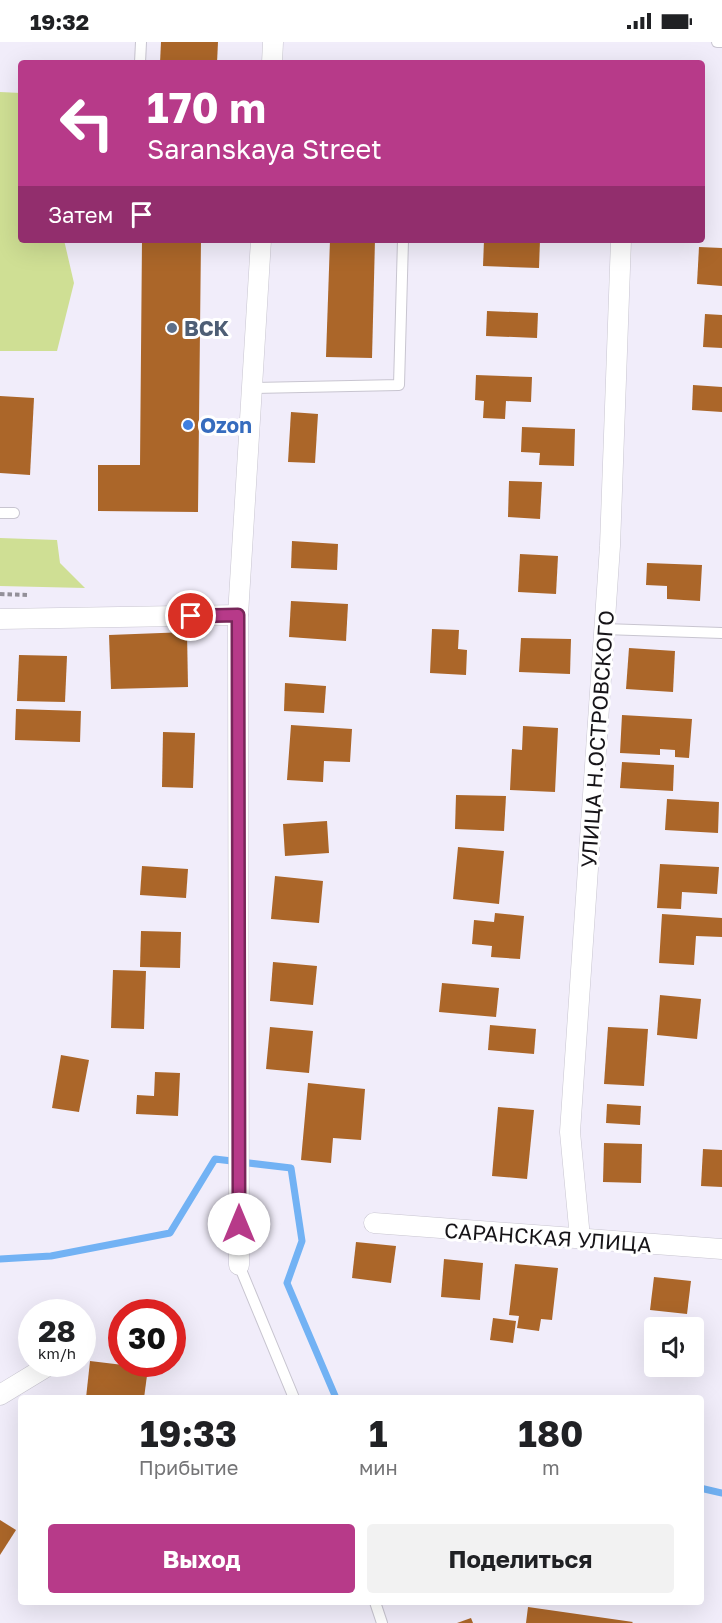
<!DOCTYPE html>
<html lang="ru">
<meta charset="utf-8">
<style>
:root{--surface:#fff;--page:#f2f2f2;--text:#202124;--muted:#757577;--accent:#b73a89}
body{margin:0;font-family:"Golos Text",sans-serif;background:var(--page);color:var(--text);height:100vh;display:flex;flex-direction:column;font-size:22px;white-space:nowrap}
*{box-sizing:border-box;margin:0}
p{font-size:20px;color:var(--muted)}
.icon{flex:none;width:33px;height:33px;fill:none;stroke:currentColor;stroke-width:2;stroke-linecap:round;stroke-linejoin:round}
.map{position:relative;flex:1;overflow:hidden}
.panel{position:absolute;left:18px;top:1353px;width:686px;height:210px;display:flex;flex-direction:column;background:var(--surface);border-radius:6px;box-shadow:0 6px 24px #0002}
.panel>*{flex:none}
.top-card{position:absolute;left:18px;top:18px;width:687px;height:183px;border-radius:6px;box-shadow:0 6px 24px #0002;background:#b73a89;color:#fff;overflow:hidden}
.tools{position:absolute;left:644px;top:1275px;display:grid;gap:12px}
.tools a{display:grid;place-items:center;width:60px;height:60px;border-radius:6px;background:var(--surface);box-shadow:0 6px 24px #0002;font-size:30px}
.speed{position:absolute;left:18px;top:1257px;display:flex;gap:12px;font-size:30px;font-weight:700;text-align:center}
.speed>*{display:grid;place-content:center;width:78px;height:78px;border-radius:50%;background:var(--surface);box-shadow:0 6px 24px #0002;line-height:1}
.speed small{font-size:15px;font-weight:400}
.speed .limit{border:9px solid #d22;background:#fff;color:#111}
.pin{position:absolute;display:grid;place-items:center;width:51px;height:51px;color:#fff;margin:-26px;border:3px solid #fff;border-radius:50%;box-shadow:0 2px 6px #0007}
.me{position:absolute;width:66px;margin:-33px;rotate:0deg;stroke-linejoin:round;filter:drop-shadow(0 0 4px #0008)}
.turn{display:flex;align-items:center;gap:21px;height:126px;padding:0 30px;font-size:27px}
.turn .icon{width:78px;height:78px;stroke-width:2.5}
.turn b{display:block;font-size:42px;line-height:51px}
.then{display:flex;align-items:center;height:57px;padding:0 30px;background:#0003;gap:12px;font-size:22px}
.eta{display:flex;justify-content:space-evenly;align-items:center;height:102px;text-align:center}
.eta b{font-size:36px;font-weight:700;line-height:42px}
.primary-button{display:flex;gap:12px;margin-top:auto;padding:12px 30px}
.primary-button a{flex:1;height:69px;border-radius:6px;background:var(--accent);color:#fff;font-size:24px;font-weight:700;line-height:69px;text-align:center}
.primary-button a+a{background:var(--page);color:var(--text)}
.status{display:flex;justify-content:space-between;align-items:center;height:42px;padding:0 30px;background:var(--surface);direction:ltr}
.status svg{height:16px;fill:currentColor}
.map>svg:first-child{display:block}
</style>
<div class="status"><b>19:32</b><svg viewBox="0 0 49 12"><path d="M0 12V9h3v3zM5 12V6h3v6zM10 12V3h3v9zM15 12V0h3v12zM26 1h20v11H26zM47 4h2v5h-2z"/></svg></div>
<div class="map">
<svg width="722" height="1581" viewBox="0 0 722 1581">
<rect width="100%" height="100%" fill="#f1edfa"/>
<!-- green -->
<g fill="#cfdf94">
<polygon points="0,50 21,51 21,198 64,198 74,241 57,309 0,309"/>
<polygon points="0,496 57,498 60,521 85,546 0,544"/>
</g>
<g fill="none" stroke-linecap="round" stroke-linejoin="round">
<!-- stream -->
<g stroke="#72b2f4" stroke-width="7">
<polyline points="0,1217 51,1214 170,1191 215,1117 291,1126 302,1199 287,1241 336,1356"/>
<polyline points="700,1446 722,1451"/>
</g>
</g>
<!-- building -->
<g fill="#ab6629">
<polygon points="161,0 218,0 217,21 160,21"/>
<polygon points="142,198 201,198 198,470 98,469 98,423 140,423"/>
<polygon points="330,198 375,198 372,316 326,315"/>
<polygon points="484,198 540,198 539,226 483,224"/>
<polygon points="699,205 722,206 722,244 697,242"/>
<polygon points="487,269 538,271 537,296 486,294"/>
<polygon points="705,272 722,273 722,306 703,305"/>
<polygon points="476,333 532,335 531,360 506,359 505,377 483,376 484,359 475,358"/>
<polygon points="693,343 722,345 722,370 692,368"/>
<polygon points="0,354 34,356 30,433 0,431"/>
<polygon points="291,370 318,372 315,421 288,420"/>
<polygon points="522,385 575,387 574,424 539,423 540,411 521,410"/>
<polygon points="509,439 542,440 540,477 508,475"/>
<polygon points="292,499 338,502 337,528 291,526"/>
<polygon points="520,512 558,514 556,552 518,550"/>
<polygon points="647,521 702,523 700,559 667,557 667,544 646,543"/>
<polygon points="291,559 348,562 346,599 289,595"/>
<polygon points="432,587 459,588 458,607 467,608 466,633 430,631"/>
<polygon points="187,590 188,645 111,647 109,593"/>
<polygon points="521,596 571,597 570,632 519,630"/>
<polygon points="629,606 675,609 673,650 626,647"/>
<polygon points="19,613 67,614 65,660 17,659"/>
<polygon points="285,641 326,644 324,671 284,669"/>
<polygon points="16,667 81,669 80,700 15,698"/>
<polygon points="622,673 692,677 689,716 675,715 675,708 660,707 660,713 620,711"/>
<polygon points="291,683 352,687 350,720 324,719 323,740 287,738"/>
<polygon points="523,684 558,686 555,750 510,748 512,707 522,708"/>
<polygon points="163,690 195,691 193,746 162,745"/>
<polygon points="622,720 674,723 673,749 620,746"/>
<polygon points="456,753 506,754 504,789 455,787"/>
<polygon points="667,757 719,760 718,791 665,788"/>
<polygon points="327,779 329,811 285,814 283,782"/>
<polygon points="458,805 504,809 499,862 453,857"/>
<polygon points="660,822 719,825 717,852 682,850 681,867 657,866"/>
<polygon points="142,824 188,827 186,856 140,853"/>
<polygon points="275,834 323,839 319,881 271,877"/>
<polygon points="495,871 524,874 520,917 491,915 492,904 472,902 474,878 494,880"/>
<polygon points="662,872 722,876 722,895 696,894 694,923 659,921"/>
<polygon points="141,889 181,890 180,926 140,925"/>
<polygon points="273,920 317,924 313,963 270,959"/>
<polygon points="113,928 146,929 144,987 111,986"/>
<polygon points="442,941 499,946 496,975 439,970"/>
<polygon points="660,953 701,957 697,997 657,993"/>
<polygon points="490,983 536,987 534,1012 488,1008"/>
<polygon points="270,985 313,989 309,1031 266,1027"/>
<polygon points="608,985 648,987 644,1044 604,1042"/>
<polygon points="61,1013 89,1018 79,1070 52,1066"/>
<polygon points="155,1030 180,1031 178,1074 136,1072 137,1053 154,1054"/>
<polygon points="308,1041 365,1047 361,1098 333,1096 331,1121 301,1118"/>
<polygon points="607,1062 641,1064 640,1083 606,1081"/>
<polygon points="498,1065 534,1068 527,1137 492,1134"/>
<polygon points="604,1101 642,1102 641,1141 603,1140"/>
<polygon points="703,1107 722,1108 722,1145 701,1144"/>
<polygon points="356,1200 396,1204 391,1241 352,1236"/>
<polygon points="444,1217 483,1221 480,1258 441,1255"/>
<polygon points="515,1222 558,1226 552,1278 541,1277 539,1289 517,1286 519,1274 509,1273"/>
<polygon points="654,1235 691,1239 687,1272 650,1268"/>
<polygon points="493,1276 516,1279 513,1301 490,1298"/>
<polygon points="90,1319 148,1326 144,1356 86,1356"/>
<polygon points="0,1478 16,1488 0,1513"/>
<polygon points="528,1565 633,1580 632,1581 526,1581"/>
<polygon points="471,1576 473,1581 457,1581"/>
</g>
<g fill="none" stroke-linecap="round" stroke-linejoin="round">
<defs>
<g id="lane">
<polyline points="717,0 722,0"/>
<polyline points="140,21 141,0"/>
<polyline points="252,346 399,343 403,198"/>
<polyline points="0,471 14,471"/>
<polyline points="604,587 722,591"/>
<polyline points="239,1223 294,1356"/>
<polyline points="375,1560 382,1581"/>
</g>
<g id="street">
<polyline points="272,21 273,0"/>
<polyline points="0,577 238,573"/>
<polyline points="374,1181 722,1207"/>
<polyline points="580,1196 570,1090 610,504 621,198"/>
<polyline points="239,1223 238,573 261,198"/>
<polyline points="0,1353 51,1322"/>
</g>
</defs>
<!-- lane casing -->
<use href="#lane" stroke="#c8c5d0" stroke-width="12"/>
<!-- street casing -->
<use href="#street" stroke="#c8c5d0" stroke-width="21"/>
<!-- path -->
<polyline stroke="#939099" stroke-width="4" stroke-dasharray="4.5 3" stroke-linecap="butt" points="0,552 29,553"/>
<!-- lane -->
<use href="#lane" stroke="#fff" stroke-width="10"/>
<!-- street -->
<use href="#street" stroke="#fff" stroke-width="20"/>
</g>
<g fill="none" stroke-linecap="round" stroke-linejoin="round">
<defs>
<polyline id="route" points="191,574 238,573 239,1182"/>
</defs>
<!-- route casing -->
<use href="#route" stroke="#772659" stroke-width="15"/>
<!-- route -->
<use href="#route" stroke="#b73a89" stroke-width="10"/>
</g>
<!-- markers -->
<circle fill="#5c6f8a" stroke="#fff" stroke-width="2" cx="172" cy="286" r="6"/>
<circle fill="#3f7fe0" stroke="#fff" stroke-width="2" cx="188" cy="383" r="6"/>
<g text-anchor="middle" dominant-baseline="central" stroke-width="6" stroke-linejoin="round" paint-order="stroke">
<!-- service labels -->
<g font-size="21" font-weight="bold" fill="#4e5e75" stroke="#fff" text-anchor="start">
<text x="184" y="286">ВСК</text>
</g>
<!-- shop labels -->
<g font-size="21" font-weight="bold" fill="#366cbe" stroke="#fff" text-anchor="start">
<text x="200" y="383">Ozon</text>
</g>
<!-- street labels -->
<g font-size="21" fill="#161418" stroke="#fff">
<text transform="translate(597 697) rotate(-86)">УЛИЦА Н.ОСТРОВСКОГО</text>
<text transform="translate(548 1195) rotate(4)">САРАНСКАЯ УЛИЦА</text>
</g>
</g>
</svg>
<div class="tools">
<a><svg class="icon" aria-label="sound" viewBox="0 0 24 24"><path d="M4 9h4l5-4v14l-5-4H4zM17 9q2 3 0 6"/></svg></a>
</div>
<div class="speed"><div>28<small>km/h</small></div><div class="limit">30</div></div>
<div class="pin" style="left:191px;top:574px;background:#d93025"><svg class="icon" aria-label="arrive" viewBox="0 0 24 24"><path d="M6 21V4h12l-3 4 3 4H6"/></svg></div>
<svg class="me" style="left:239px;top:1182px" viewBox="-20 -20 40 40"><circle r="19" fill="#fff"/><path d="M0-13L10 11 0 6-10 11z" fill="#b73a89"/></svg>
<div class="top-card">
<div class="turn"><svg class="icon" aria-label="left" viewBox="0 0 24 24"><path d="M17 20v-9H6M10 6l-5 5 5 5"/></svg><div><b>170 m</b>Saranskaya Street</div></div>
<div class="then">Затем<svg class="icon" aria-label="arrive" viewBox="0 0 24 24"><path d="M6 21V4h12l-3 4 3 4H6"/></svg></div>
</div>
<section class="panel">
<div class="eta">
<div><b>19:33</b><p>Прибытие</p></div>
<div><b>1</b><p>мин</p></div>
<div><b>180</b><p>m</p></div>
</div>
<div class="primary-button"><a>Выход</a><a>Поделиться</a></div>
</section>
</div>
